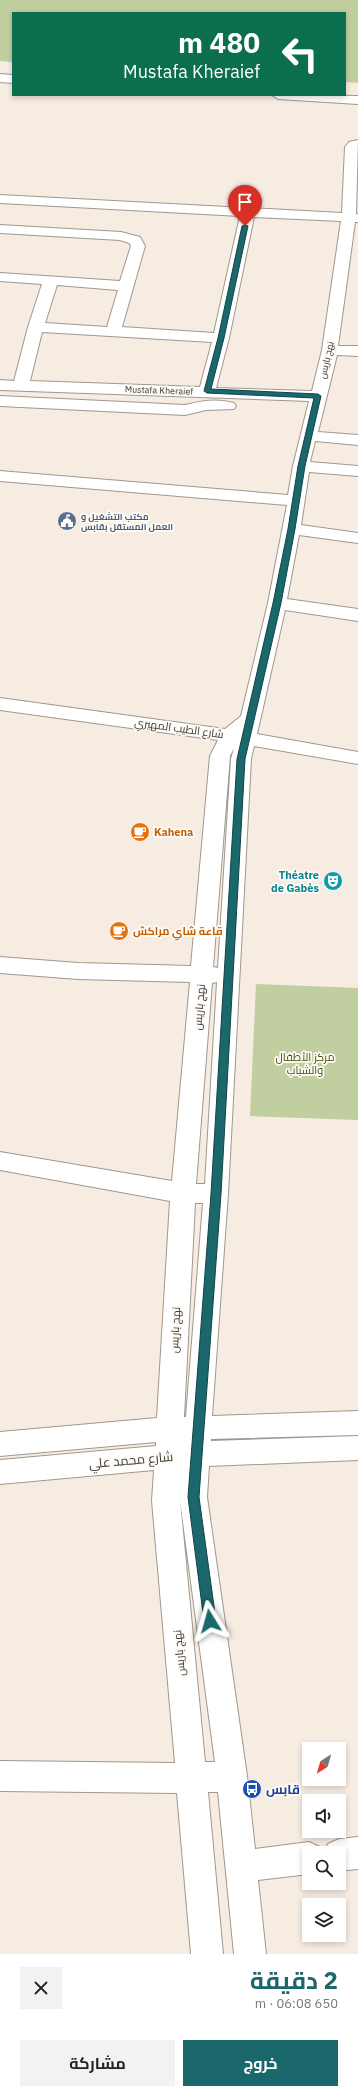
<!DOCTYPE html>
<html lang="ar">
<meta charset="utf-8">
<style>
:root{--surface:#fff;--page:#f2f2f2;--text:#222;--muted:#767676;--accent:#1a686b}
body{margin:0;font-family:"IBM Plex Sans",Cairo,sans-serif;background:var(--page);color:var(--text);direction:rtl;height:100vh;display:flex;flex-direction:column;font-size:15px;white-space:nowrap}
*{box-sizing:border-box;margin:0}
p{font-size:13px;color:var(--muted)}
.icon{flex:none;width:22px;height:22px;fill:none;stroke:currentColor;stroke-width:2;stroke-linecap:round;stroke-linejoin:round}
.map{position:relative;height:1954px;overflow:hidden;direction:ltr}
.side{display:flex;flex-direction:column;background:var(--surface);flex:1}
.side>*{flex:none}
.guide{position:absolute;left:12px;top:12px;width:334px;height:84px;border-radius:0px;box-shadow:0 2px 6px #0003;direction:rtl;background:#0b6e4f;color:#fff;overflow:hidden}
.needle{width:26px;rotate:217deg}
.buttons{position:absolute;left:302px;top:1742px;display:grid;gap:8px}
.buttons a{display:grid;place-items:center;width:44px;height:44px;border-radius:0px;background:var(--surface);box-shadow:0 2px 6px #0003;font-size:20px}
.pin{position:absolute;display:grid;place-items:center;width:34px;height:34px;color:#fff;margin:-41px -17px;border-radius:50% 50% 50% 0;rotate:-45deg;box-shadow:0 0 4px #0007}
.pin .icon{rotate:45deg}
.me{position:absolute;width:44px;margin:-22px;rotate:352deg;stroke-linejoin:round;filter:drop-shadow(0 0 3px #0008)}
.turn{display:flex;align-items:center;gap:14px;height:84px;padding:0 20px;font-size:18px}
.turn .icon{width:52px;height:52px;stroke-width:2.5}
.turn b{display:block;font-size:28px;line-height:34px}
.round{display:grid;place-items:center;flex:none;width:42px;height:42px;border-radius:0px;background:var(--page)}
.head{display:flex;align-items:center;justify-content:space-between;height:68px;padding:0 20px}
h1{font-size:24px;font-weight:700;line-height:30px;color:var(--accent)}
.button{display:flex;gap:8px;margin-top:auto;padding:8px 20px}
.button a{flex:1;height:46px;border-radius:0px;background:var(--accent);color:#fff;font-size:16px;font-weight:700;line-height:46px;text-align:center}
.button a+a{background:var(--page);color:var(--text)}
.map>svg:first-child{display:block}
</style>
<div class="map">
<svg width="358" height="1954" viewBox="0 0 358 1954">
<rect width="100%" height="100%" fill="#f6ece2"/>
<!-- green -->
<g fill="#c1ce9f">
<polygon points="0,0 358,0 358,83 345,82 345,13 13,13 13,62 0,61"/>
<polygon points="256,984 358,988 358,1120 250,1116"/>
</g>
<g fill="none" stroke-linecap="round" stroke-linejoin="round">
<defs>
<g id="minor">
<polygon points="0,74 13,75 13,83 0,82"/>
<polygon points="272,95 358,96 358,104 278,99"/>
<path d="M 358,140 L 356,214 L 358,214 L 358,222 L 355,222 L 338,346 L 358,346 L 358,356 L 337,355 L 318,432 L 358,435 L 358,445 L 315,441 L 310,462 L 358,466 L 358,476 L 309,472 L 301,525 L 358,533 L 358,543 L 299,535 L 287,599 L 358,609 L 358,621 L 285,610 L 257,734 L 358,752 L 358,764 L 254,746 L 251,759 L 228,1194 L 212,1416 L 358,1411 L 358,1435 L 211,1439 L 211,1441 L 358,1436 L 358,1460 L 209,1466 L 207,1497 L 247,1776 L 255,1849 L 309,1842 L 320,1847 L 322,1853 L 309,1853 L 309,1874 L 258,1880 L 266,1954 L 234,1954 L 218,1792 L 208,1792 L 223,1954 L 191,1954 L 177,1793 L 0,1791 L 0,1761 L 175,1763 L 152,1501 L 154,1470 L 0,1484 L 0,1460 L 156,1446 L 156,1442 L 0,1456 L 0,1432 L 157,1418 L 170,1201 L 0,1170 L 0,1152 L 172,1181 L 190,982 L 78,979 L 0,973 L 0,957 L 78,963 L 191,966 L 210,756 L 218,740 L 0,710 L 0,698 L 225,729 L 241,716 L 268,603 L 287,505 L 0,481 L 0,471 L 288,495 L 293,466 L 309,401 L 0,390 L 0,380 L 14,381 L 28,327 L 42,284 L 0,281 L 0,273 L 120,281 L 131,246 L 129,243 L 120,240 L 0,233 L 0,225 L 121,232 L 140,237 L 145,246 L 122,327 L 214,333 L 240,216 L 0,203 L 0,195 L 342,213 L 345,147 L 349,142 ZM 254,217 L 341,221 L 322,350 L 312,391 L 216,388 L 229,338 ZM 57,285 L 118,290 L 107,327 L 45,323 ZM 42,332 L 212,342 L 200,387 L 30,381 ZM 234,748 L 231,759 L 218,968 L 213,967 L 230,756 ZM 217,982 L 205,1184 L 196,1184 L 212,983 ZM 195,1203 L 203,1203 L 186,1417 L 184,1417 ZM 180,1500 L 215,1762 L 205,1762 Z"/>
<path d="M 0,396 L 185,405 C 201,401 217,398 234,403 L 236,406 L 234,409 L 206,410 L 185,415 L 0,406 Z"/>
<polygon points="358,1837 358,1869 339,1871 339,1853 324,1853 328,1844 339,1839"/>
</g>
</defs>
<!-- minor casing -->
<use href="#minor" stroke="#a0978e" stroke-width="2"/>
<!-- minor -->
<use href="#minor" fill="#fff" fill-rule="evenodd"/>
</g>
<!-- route -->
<polygon fill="#1a686b" stroke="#114446" points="245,225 248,226 224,338 211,389 318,394 321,396 305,466 295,529 281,603 245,759 221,1194 199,1497 216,1621 215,1625 210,1627 206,1625 204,1621 188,1497 211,1194 237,759 273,603 288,529 298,466 314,398 207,393 204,391 218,338 242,226"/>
<!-- icons -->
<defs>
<symbol id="civic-disc" viewBox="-11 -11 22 22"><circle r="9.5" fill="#5c6f8a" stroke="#fefbf6"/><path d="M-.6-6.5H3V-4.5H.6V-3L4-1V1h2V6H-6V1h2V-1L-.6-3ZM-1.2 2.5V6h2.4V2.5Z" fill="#fff"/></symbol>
<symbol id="cafe-disc" viewBox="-11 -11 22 22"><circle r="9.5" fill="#e8710a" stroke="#fefbf6"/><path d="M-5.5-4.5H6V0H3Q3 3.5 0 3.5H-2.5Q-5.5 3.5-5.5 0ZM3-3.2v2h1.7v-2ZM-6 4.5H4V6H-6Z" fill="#fff"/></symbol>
<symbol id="theatre-disc" viewBox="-11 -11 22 22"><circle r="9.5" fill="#0f9aa8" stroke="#fefbf6"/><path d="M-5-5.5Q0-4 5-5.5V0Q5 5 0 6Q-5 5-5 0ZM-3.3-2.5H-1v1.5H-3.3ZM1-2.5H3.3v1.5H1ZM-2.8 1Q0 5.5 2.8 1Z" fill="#fff"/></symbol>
<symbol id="bus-disc" viewBox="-11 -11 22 22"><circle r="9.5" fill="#1a4fb4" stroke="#fefbf6"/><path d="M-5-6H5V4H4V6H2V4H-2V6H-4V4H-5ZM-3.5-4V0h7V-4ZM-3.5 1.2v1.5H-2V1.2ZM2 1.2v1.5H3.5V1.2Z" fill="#fff"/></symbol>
</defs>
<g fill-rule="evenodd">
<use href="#civic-disc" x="56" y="510" width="22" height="22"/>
<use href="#cafe-disc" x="129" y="821" width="22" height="22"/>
<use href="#theatre-disc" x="322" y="870" width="22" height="22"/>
<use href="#cafe-disc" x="108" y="920" width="22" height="22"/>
<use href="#bus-disc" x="241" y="1778" width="22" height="22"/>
</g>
<g text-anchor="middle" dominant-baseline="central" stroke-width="3.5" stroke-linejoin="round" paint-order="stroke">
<!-- far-street labels -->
<g font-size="9" fill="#3b3733" stroke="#fefbf6">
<text transform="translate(326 360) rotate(-77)">نهج باريس</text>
<text transform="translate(159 390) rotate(2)">Mustafa Kheraief</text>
</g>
<!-- far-service labels -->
<g font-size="9" font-weight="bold" fill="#4e5e75" stroke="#fefbf6" text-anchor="start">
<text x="81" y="516">مكتب التشغيل و<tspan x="81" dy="10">العمل المستقل بقابس</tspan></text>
</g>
<!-- street labels -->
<g font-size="11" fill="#3b3733" stroke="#fefbf6">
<text transform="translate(179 728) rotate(8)">شارع الطيب المهيري</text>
<text transform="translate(199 1007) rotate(-85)">نهج باريس</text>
<text transform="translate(175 1330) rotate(-87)">نهج باريس</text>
<text transform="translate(179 1653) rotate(-95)">نهج باريس</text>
</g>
<!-- food labels -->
<g font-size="11" font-weight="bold" fill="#c56008" stroke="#fefbf6" text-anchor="start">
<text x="154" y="832">Kahena</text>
<text x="133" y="931">قاعة شاي مراكش</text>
</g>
<!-- culture labels -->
<g font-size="11" font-weight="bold" fill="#0d838f" stroke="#fefbf6" text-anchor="end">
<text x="319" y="875">Théatre<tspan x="319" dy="13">de Gabès</tspan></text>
</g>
<!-- park labels -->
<g font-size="11" fill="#435007" stroke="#fefbf6">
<text x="305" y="1057">مركز الأطفال<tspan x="305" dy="13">والشباب</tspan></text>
</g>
<!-- near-street labels -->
<g font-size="13" fill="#3b3733" stroke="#fefbf6">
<text transform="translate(131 1460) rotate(-5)">شارع محمد علي</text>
</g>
<!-- near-transit labels -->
<g font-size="13" font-weight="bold" fill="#164399" stroke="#fefbf6" text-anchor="start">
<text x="266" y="1789">قابس</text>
</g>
</g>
</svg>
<div class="buttons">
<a><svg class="needle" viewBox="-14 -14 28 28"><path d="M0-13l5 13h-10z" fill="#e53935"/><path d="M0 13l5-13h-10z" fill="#767676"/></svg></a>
<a><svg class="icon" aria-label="sound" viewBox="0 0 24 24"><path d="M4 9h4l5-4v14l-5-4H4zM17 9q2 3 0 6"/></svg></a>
<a><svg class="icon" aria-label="search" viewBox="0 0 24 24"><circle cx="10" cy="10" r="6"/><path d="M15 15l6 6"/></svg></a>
<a><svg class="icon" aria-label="layers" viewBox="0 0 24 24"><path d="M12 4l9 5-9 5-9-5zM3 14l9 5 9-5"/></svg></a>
</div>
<div class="pin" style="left:245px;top:226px;background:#d93025"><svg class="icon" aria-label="arrive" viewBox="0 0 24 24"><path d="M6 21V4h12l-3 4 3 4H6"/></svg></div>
<svg class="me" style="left:210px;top:1621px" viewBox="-20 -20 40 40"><path d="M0-17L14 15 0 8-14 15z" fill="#1a686b" stroke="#fff" stroke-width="4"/></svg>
<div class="guide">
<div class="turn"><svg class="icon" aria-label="left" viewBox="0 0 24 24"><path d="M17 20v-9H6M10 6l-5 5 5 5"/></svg><div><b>480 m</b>Mustafa Kheraief</div></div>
</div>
</div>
<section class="side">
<div class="head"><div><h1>2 دقيقة</h1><p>650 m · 06:08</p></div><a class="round"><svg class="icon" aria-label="close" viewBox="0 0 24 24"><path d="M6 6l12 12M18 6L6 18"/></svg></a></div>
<div class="button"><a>خروج</a><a>مشاركة</a></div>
</section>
